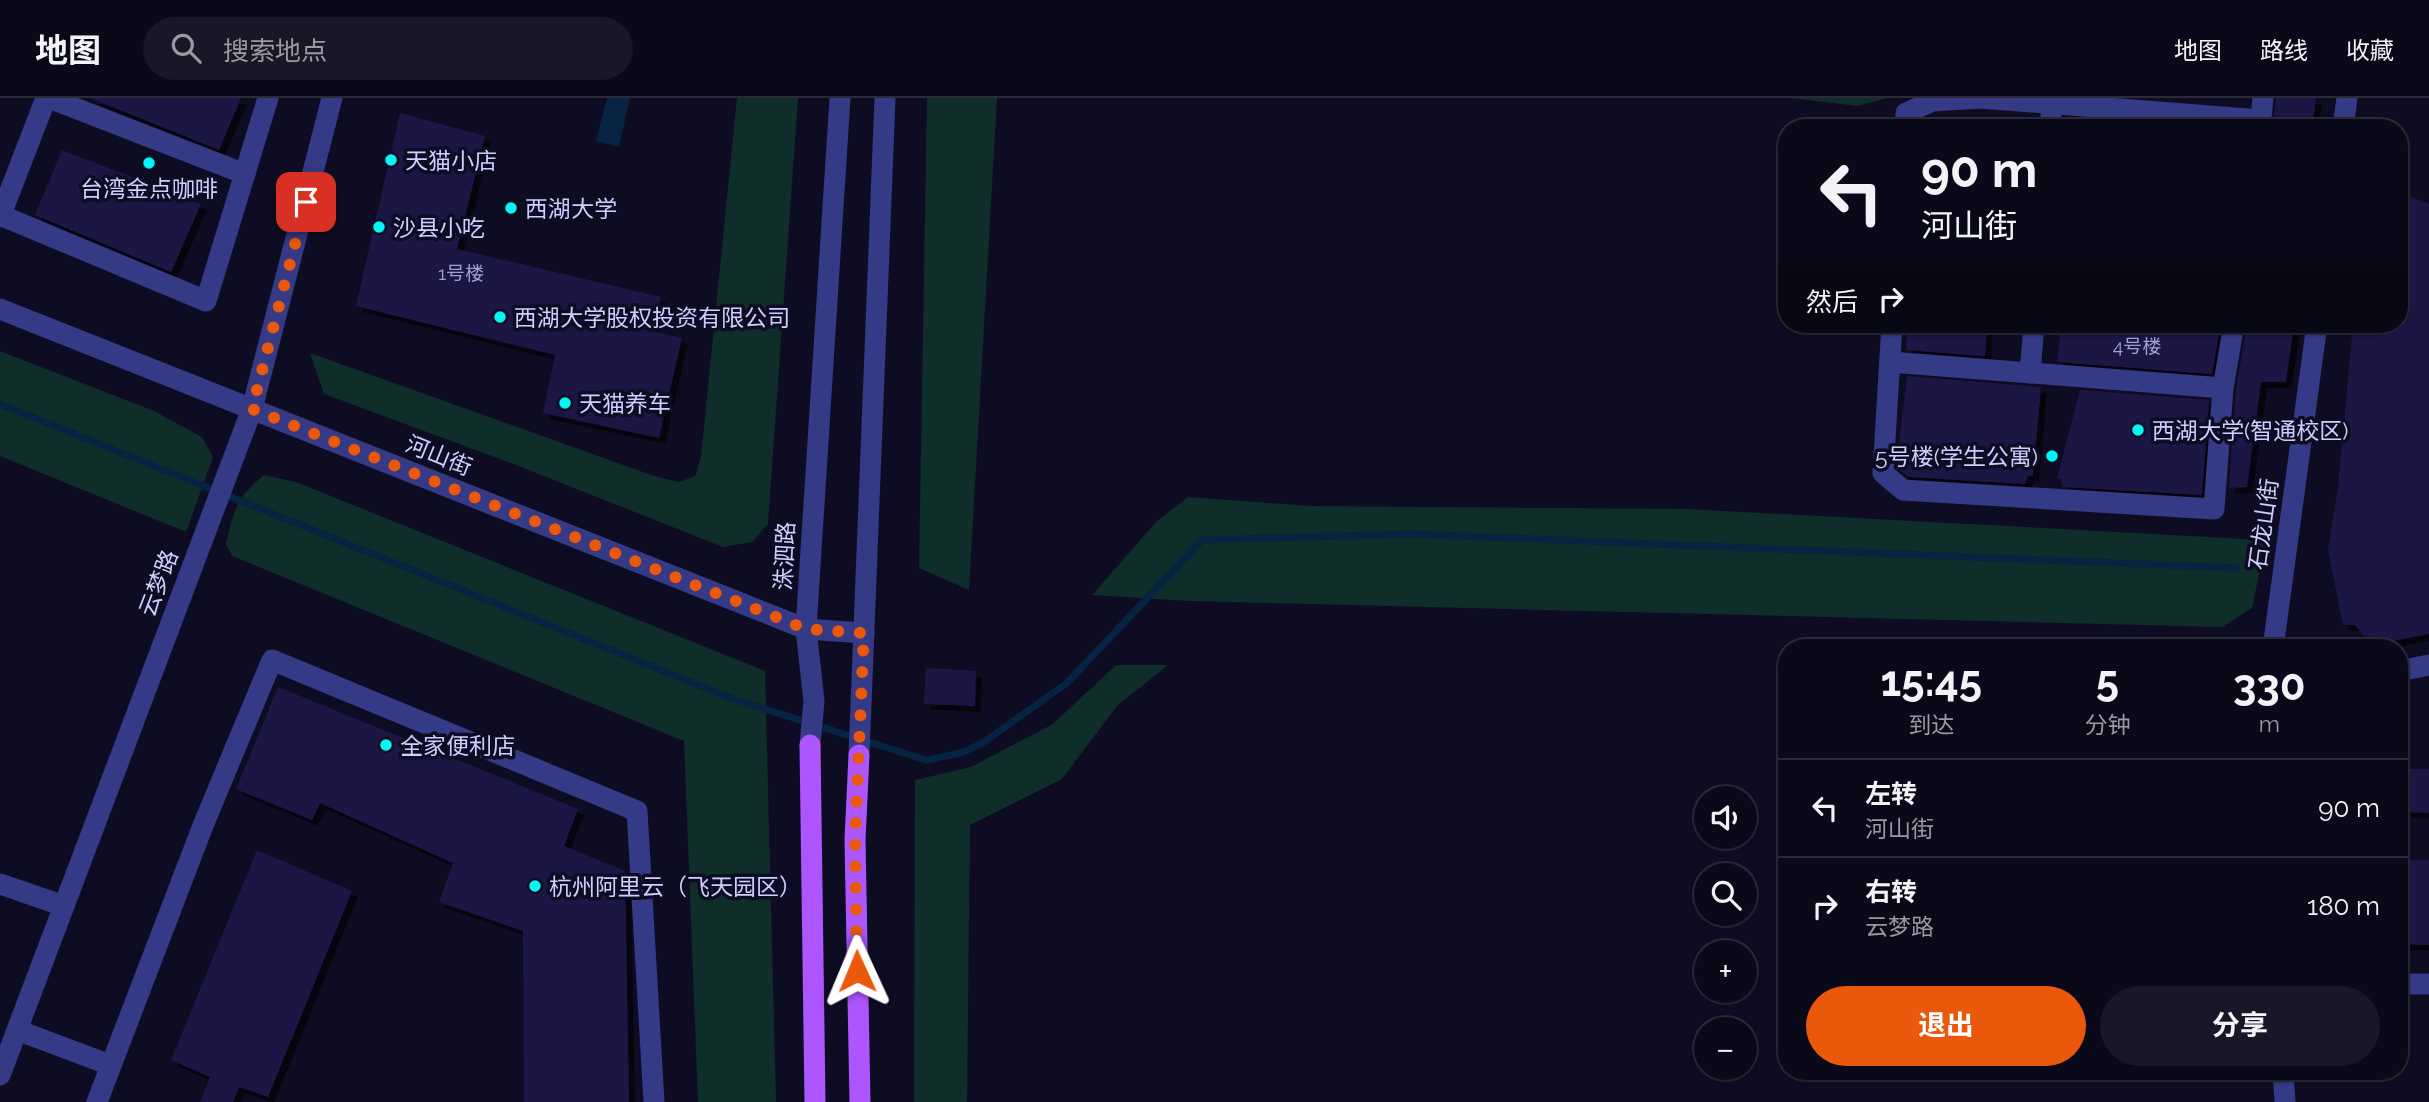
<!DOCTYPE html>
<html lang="zh">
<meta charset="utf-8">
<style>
:root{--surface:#0a091a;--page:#181727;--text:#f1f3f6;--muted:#999aa2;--line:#2a2a39;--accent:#ea580c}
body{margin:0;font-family:Raleway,"Noto Sans SC",sans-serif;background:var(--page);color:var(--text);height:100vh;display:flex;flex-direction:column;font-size:26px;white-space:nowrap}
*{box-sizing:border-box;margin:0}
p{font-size:23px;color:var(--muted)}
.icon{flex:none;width:38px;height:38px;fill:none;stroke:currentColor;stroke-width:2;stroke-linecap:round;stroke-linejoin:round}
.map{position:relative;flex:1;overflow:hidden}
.details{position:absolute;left:1778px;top:541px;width:630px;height:441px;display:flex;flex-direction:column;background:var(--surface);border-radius:28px;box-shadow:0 2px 5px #0004,0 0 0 2px var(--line)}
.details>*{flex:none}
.top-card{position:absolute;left:1778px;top:21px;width:630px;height:214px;border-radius:28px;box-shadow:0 2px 5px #0004,0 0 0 2px var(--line);background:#0a091a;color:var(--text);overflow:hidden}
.tools{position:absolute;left:1694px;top:688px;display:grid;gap:14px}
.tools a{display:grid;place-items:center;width:63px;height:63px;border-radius:50%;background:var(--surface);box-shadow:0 2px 5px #0004,0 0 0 2px var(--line);font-size:35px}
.pin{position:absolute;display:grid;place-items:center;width:60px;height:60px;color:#fff;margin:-30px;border-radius:14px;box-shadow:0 4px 10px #0006}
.me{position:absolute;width:77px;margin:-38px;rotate:359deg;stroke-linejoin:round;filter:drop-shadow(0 0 5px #0008)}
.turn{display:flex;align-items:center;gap:24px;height:147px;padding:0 28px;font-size:32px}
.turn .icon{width:91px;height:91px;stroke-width:2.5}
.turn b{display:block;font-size:49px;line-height:60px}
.then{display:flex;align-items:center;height:66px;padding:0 28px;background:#0003;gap:14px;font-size:26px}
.eta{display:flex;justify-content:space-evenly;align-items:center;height:119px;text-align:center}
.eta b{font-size:42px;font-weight:700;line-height:49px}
.button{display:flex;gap:14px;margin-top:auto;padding:14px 28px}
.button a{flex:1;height:80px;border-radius:42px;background:var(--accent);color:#fff;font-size:28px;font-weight:700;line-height:80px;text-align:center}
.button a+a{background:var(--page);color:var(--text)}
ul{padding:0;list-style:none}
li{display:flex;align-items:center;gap:21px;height:98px;padding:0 28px;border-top:2px solid var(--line)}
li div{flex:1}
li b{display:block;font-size:26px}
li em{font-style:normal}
header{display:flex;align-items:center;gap:42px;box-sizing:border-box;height:98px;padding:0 35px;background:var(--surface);border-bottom:2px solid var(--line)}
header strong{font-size:33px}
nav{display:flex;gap:38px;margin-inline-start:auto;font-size:24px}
.search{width:490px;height:63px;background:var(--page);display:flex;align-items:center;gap:18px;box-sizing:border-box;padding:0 24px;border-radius:38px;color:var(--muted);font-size:26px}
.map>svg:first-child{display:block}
</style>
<header>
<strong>地图</strong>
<div class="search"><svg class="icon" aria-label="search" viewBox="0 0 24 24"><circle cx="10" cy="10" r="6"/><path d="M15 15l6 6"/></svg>搜索地点</div>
<nav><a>地图</a><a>路线</a><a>收藏</a></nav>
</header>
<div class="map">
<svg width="2429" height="1004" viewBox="0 0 2429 1004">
<defs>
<filter id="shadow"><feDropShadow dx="6" dy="6" stdDeviation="0" flood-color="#0009"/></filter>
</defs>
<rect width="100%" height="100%" fill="#0e0c23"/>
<!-- green -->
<g fill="#0f2d29">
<polygon points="737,0 798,0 768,426 752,444 723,449 516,367 324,296 310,255 654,378 679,384 695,378 701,359"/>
<polygon points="927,0 997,0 969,492 919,470"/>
<polygon points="1791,0 1887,0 1858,8"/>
<polygon points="0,253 154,313 202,339 213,359 186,434 0,358"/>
<path d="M 264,377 L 296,384 L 765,573 L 776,1004 L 698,1004 L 684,643 L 232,458 L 226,446 C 234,412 236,400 264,377 Z"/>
<polygon points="1188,399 1310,408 1687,411 2266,442 2252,510 2222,529 1190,503 1092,497 1157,423"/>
<polygon points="1116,567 1168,567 1117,608 1062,681 970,727 967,1004 914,1004 915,682 971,669 1053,626"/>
</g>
<!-- water -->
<polygon fill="#062342" points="607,0 630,0 619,49 596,43"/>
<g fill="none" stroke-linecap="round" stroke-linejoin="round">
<!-- stream -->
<polyline stroke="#062342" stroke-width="7" points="0,306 733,601 926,662 961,655 981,646 1067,585 1202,442 1413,436 2237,470"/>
</g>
<!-- building -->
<g fill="#1b1745" filter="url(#shadow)">
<polygon points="90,0 241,0 219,52"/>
<polygon points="2276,0 2316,0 2312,30 2273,30"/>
<polygon points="400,15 485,38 457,151 661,199 652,233 682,240 659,340 543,315 555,257 356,208"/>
<polygon points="62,52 201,106 171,174 35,117"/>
<polygon points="2399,94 2429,106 2429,536 2372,547 2355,527 2343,527 2328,452 2338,389 2353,226 2399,226"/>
<polygon points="1907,226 1987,226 1985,258 1906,252"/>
<polygon points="2061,226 2221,226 2212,276 2057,264"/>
<polygon points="2247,226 2294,226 2286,284 2261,284 2247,389 2229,390 2236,292"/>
<polygon points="1907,278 2041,289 2033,378 2028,378 2025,386 1908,379 1896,369"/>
<polygon points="2080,292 2209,302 2202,397 2062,389 2061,381 2057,381"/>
<polygon points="926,570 976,573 975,608 924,606"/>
<polygon points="278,589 578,711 564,748 625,773 629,1004 524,1004 523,833 439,804 453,765 320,705 312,722 236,691"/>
<polygon points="2408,671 2429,671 2429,715 2405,714"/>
<polygon points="257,752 352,793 268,999 239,989 233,1004 200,1004 210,979 171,962"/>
<polygon points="2399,762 2429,762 2429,847 2399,846"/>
</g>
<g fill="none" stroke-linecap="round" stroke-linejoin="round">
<!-- minor -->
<g stroke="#343a85" stroke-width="21">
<polyline points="49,0 245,76"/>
<polyline points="1980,0 2261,22"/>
<polyline points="1905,30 1906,15 1933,3 1980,0"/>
<polyline points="2050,30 2052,6"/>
<polyline points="2260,30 2263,0"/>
<polyline points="2343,30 2347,0"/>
<polyline points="0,117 206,203 268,0"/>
<polyline points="0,119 46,0"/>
<polyline points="0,211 806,531 864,535"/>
<polyline points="1892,226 1883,375 1903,392 2214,411 2223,290 2234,226"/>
<polyline points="1890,264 2223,290"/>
<polyline points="2030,275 2034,226"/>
<polyline points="2273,550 2317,226"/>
<polyline points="2399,573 2429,567"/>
<polyline points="810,647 814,603 806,531 840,0"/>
<polyline points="859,657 885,0"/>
<polyline points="0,786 64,808"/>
<polyline points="2399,886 2429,886"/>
<polyline points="17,932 110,967"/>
<polyline points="2283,973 2285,1004"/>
<polyline points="0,977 252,311 332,0"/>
<polyline points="97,1004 204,725 272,562 637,713 654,1004"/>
</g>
<!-- major -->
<g stroke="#ad55ff" stroke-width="21">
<polyline points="810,647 815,1004"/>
<polyline points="859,657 855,742 860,1004"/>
</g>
</g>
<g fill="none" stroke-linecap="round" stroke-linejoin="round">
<!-- route -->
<polyline stroke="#ea580c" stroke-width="12" stroke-dasharray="0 21.6" points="306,104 252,311 806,531 864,535 855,742 857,873"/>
</g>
<!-- markers -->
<g fill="#00f9f6" stroke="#0e0c23" stroke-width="2.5">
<circle cx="391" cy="62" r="7"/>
<circle cx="149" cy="65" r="7"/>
<circle cx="511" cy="110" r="7"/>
<circle cx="379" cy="129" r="7"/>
<circle cx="500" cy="219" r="7"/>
<circle cx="565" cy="305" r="7"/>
<circle cx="2138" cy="332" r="7"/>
<circle cx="2052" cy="358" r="7"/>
<circle cx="386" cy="647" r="7"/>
<circle cx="535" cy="788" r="7"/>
</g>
<g text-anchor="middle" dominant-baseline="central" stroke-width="7" stroke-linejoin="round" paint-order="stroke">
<!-- number labels -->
<g font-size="19" fill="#a1a0d0">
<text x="461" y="175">1号楼</text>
<text x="2137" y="248">4号楼</text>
</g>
<!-- poi labels -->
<g font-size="23" fill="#ceceff" stroke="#0e0c23" text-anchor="start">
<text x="405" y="62">天猫小店</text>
<text x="149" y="90" text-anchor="middle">台湾金点咖啡</text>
<text x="525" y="110">西湖大学</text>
<text x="393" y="129">沙县小吃</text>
<text x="514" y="219">西湖大学股权投资有限公司</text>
<text x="579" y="305">天猫养车</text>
<text x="2152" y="332">西湖大学(智通校区)</text>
<text x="2038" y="358" text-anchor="end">5号楼(学生公寓)</text>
<text x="400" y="647">全家便利店</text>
<text x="549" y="788">杭州阿里云（飞天园区）</text>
</g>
<!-- street labels -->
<g font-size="23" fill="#ceceff" stroke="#0e0c23">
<text transform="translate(439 357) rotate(22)">河山街</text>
<text transform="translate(2263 426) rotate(-82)">石龙山街</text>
<text transform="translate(784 458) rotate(-87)">洙泗路</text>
<text transform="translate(158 485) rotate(-69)">云梦路</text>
</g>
</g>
</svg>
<div class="tools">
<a><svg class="icon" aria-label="sound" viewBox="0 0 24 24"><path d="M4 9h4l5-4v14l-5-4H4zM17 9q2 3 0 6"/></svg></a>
<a><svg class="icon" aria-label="search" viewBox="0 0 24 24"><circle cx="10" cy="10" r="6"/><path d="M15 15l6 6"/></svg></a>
<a>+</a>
<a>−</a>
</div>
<div class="pin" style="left:306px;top:104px;background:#d93025"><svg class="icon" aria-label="arrive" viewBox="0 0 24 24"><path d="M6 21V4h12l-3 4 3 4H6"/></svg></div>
<svg class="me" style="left:857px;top:873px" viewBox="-20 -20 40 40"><path d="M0-17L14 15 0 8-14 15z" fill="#ea580c" stroke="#fff" stroke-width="4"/></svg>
<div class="top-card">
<div class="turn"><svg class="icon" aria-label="left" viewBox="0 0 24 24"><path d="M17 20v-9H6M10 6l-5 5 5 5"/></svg><div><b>90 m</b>河山街</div></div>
<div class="then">然后<svg class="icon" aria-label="right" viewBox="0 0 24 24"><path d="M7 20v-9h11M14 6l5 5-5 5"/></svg></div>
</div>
<section class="details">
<div class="eta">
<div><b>15:45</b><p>到达</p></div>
<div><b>5</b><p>分钟</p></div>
<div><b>330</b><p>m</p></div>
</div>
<ul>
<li><svg class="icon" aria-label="left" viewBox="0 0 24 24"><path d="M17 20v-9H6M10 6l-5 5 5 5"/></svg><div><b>左转</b><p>河山街</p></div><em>90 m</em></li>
<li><svg class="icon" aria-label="right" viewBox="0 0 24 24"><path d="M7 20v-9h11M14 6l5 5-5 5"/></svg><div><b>右转</b><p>云梦路</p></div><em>180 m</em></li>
</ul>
<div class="button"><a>退出</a><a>分享</a></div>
</section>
</div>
